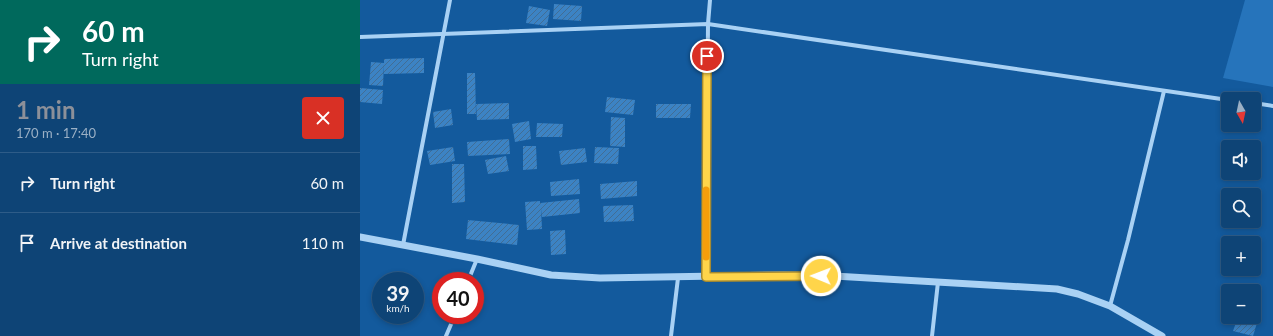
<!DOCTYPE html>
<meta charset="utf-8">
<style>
:root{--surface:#0e4476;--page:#174b7b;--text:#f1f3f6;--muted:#9bb0c5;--line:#2e5c88;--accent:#8c9099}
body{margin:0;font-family:Lato,sans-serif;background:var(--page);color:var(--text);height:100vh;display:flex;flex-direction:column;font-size:15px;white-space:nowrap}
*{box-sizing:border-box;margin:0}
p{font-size:13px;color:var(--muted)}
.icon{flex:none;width:22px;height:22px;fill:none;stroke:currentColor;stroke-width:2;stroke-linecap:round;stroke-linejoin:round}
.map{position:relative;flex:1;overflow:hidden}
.sheet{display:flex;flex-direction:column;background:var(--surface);width:360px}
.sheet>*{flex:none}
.guide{background:#00695c;color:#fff;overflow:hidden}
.needle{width:26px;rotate:171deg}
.fabs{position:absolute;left:861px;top:92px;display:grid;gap:8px}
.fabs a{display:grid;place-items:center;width:40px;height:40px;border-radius:4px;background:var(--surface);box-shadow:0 2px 6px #0003,0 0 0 1px var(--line);font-size:20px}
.speed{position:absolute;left:12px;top:272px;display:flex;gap:8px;font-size:20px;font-weight:700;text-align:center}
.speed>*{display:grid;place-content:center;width:52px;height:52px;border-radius:50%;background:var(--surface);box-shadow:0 2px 6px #0003,0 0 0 1px var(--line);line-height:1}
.speed small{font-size:10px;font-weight:400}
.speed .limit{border:6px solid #d22;background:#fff;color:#111}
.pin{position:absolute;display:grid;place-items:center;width:34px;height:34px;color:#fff;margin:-17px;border:2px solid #fff;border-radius:50%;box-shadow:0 1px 4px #0007}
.me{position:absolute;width:44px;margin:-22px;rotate:271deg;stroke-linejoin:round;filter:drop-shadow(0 0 3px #0008)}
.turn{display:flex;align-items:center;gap:14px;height:84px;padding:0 16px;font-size:18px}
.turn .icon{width:52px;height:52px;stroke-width:2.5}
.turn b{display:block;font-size:28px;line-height:34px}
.round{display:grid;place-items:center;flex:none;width:42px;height:42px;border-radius:4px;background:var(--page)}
.summary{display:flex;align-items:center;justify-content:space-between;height:68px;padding:0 16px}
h1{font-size:24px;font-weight:700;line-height:30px;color:var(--accent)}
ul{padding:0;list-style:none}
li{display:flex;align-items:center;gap:12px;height:60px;padding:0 16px;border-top:1px solid var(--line)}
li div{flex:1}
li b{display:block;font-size:15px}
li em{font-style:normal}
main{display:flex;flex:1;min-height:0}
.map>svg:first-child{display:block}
</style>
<main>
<section class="sheet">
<div class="guide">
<div class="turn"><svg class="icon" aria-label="right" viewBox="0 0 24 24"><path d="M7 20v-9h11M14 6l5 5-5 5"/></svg><div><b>60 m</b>Turn right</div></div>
</div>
<div class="summary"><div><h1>1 min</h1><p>170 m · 17:40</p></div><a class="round" style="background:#d93025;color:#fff"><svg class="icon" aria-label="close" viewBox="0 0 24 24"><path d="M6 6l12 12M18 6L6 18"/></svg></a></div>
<ul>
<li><svg class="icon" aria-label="right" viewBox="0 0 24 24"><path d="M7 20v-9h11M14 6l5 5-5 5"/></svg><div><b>Turn right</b></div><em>60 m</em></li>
<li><svg class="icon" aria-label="arrive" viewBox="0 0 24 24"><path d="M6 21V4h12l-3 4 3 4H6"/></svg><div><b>Arrive at destination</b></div><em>110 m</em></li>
</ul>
</section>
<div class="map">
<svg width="913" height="336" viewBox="0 0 913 336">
<defs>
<pattern id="building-hatch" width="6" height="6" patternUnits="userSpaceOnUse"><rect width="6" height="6" fill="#3c83c4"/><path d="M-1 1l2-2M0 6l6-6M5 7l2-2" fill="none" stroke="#426d94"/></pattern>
</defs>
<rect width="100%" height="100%" fill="#135a9d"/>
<!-- pitch -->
<polygon fill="#2674bb" points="885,0 913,0 913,87 863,78"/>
<!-- building -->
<g fill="url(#building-hatch)">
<polygon points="194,4 222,6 221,21 193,19"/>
<polygon points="169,6 190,10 187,26 166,23"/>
<polygon points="64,58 64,73 24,74 24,64 23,86 9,85 11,62 24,63 24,59"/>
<polygon points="107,73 115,73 116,114 107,114"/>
<polygon points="0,88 23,90 22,104 0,102"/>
<polygon points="247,97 275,100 273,115 245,112"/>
<polygon points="149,103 149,119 117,120 116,104"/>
<polygon points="296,104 331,104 330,118 296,118"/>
<polygon points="91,109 93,125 75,128 73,112"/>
<polygon points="251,117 265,118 265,147 250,146"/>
<polygon points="169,121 171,139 155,142 152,124"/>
<polygon points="177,123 203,124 202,137 176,137"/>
<polygon points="149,139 150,154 108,156 107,142"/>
<polygon points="163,146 176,146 177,169 163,170"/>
<polygon points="93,147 95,161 70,165 67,151"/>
<polygon points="235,147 259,148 258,164 234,163"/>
<polygon points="225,148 227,162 201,165 199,151"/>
<polygon points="146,156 149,171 128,174 125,160"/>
<polygon points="92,164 104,164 105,202 92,203"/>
<polygon points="219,179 220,194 191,196 190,182"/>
<polygon points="277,181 277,196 241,199 240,184"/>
<polygon points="219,199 220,213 182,217 181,208 182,229 167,230 165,202 180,201 180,203"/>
<polygon points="273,205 274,221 244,222 243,206"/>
<polygon points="108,220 159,225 157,245 106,239"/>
<polygon points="205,230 206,254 191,255 190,231"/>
<polygon points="878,317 897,323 893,336 873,331"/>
</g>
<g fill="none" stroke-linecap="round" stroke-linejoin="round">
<!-- minor -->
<g stroke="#a9d1f4" stroke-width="4">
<polyline points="0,37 348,24 868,100"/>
<polyline points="894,103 913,106"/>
<polyline points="43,245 90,0"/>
<polyline points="346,277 348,24 350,0"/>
<polyline points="108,281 117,259"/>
<polyline points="750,306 768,240 804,91"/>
<polyline points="86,336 95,315"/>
<polyline points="311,336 318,278"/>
<polyline points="572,336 578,282"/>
</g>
<!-- tertiary -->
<polyline stroke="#a9d1f4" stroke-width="7" points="0,237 117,259 191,275 240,278 424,275 474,276 697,289 718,294 750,306 802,336"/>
</g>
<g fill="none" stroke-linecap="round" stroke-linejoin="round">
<defs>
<polyline id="route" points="347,56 346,277 461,276"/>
</defs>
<!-- route casing -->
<use href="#route" stroke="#a68a30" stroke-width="10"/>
<!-- route -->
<use href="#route" stroke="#ffd54a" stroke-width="7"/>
<!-- slow -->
<polyline stroke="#f59e0b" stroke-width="7" points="346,257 346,190"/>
</g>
</svg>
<div class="fabs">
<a><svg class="needle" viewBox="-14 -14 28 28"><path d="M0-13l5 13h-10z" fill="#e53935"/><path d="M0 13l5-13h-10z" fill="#9bb0c5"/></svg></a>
<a><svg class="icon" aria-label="sound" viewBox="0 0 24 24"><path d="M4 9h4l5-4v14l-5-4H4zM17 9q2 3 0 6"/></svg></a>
<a><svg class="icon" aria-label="search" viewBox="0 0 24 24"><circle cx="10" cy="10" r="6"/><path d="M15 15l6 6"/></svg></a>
<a>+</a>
<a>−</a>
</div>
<div class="speed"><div>39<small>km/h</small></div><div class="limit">40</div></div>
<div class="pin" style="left:347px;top:56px;background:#d93025"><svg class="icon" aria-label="arrive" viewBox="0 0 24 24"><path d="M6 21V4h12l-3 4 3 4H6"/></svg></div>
<svg class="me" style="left:461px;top:276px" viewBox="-20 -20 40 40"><circle r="17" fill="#ffd54a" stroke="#fff" stroke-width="3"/><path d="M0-11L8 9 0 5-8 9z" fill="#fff"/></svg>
</div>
</main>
